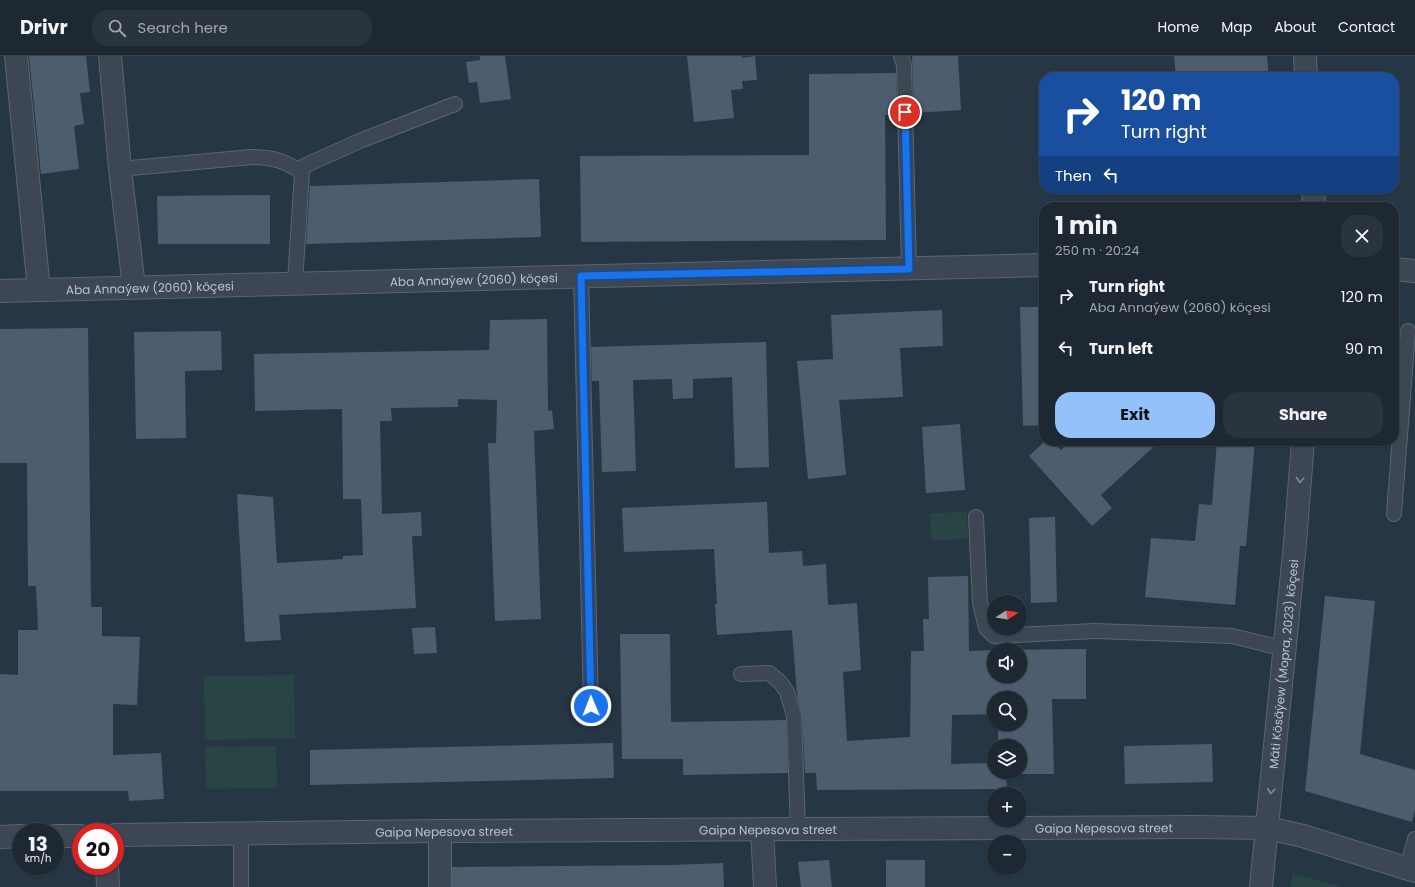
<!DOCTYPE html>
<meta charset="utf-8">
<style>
:root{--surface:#1d2833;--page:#2a343f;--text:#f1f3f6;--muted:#a0a6ac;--line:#3b444e;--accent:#92c2f9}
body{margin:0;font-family:Poppins,sans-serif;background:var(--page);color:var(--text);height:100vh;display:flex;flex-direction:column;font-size:15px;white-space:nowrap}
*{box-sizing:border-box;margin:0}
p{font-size:13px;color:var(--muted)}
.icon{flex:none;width:22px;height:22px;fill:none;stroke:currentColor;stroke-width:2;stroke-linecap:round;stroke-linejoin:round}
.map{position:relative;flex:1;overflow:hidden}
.details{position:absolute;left:1039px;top:146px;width:360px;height:244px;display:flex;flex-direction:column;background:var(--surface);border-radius:16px;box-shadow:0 1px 3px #0004,0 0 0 1px var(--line)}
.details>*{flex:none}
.banner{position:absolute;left:1039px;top:16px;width:360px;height:122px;border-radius:16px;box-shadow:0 1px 3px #0004,0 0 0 1px var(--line);background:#1a4fa0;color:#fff;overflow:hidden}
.needle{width:26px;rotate:78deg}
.controls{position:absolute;left:987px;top:539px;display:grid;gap:8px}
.controls a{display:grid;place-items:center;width:40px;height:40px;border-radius:50%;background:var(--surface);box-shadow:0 1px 3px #0004,0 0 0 1px var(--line);font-size:20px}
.speed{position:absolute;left:12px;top:767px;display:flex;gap:8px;font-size:20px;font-weight:700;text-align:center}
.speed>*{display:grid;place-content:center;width:52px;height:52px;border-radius:50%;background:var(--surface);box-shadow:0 1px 3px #0004,0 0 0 1px var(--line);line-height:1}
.speed small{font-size:10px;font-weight:400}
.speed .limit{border:6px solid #d22;background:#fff;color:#111}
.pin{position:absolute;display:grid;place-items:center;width:34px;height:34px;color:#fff;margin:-17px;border:2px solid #fff;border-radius:50%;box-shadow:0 1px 4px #0007}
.me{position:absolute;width:44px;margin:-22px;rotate:359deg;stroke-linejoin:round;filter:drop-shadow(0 0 3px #0008)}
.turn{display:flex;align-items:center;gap:14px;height:84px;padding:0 16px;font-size:18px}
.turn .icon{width:52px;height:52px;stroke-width:2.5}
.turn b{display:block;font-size:28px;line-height:34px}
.then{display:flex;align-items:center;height:38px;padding:0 16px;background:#0003;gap:8px;font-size:15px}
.round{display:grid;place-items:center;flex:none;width:42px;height:42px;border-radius:16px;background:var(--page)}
.summary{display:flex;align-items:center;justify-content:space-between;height:68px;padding:0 16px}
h1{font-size:24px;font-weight:700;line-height:30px}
.cta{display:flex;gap:8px;margin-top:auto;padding:8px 16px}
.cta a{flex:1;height:46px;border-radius:16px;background:var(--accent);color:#111;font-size:16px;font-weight:700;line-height:46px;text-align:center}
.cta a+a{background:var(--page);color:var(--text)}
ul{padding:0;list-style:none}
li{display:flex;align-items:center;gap:12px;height:52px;padding:0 16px}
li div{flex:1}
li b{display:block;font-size:15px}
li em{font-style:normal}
header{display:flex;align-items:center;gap:24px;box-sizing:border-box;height:56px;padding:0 20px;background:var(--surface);border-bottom:1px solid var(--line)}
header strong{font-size:19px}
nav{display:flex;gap:22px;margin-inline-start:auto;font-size:14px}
.search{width:280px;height:36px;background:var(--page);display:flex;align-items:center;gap:10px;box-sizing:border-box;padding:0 14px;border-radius:16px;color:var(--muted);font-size:15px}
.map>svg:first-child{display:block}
</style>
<header>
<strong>Drivr</strong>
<div class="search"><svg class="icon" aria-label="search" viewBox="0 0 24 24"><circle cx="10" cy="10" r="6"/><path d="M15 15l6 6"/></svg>Search here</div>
<nav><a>Home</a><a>Map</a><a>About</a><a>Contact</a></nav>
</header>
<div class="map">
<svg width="1415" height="831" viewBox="0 0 1415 831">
<rect width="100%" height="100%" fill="#273644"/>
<!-- green -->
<g fill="#294445">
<polygon points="967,456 968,483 931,484 930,457"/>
<polygon points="294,619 295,682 205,684 204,620"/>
<polygon points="276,690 277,732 206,733 205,691"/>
<polygon points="1292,817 1343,831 1291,831"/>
</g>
<!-- building -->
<g fill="#4e5d6d" fill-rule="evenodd">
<polygon points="29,0 86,0 90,36 80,37 84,68 74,70 79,113 41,118"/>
<polygon points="480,0 505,0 511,43 480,47 477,26 469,27 466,6 480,4"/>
<polygon points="687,0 742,0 742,2 755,0 757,24 742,25 743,33 731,34 734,62 694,66"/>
<polygon points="912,0 958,0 961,54 914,57"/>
<polygon points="1174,0 1267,0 1269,21 1176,21"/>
<polygon points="896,17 897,58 885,59 886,184 581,186 580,100 809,99 809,18"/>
<polygon points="539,123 541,181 306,188 310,130"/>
<polygon points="270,139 270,188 158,188 157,140"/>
<polygon points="1020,251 1044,251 1044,369 1023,370"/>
<polygon points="942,254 943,290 900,292 903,341 839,344 846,419 808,423 797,305 833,303 831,259"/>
<polygon points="547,263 548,355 552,354 554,373 534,375 541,563 495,565 488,387 496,387 497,344 458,343 458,351 391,352 392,365 380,365 382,458 421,456 422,480 412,480 416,552 279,559 281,584 245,586 237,438 273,441 277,507 343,503 343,500 363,499 361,443 343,443 342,353 255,355 254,298 489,294 490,264"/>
<polygon points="88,272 91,551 102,551 102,580 140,581 137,649 113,648 113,699 161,697 164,743 129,745 128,735 0,735 0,618 18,619 18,574 38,574 36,530 28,530 27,407 0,407 0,273"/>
<polygon points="221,275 222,314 185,315 186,382 136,383 134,276"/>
<polygon points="766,286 769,411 735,412 732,321 693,323 693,342 673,343 672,323 633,324 636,415 602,416 599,325 592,325 591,291"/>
<polygon points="960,368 965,434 926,437 922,371"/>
<polygon points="1045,385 1052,385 1061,394 1071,385 1160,385 1101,439 1112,452 1092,470 1029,400"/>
<polygon points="1217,385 1255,385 1246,490 1240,490 1235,549 1145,541 1151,482 1195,485 1199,448 1212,449"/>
<path d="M 767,446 L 769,497 L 802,495 L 803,510 L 826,508 L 828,549 L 857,547 L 861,614 L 843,616 L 847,685 L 910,681 L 911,595 L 924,595 L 923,563 L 929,563 L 928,521 L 968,520 L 969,595 L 994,594 L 994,620 L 1020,620 L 1020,594 L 1005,594 L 1086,593 L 1086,643 L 1052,643 L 1054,718 L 1006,718 L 1007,733 L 817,734 L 816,717 L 805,717 L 802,660 L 797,639 L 792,574 L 717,579 L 715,548 L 717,548 L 714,493 L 624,496 L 622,452 ZM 994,642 L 1020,642 L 1020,668 L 998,668 L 998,690 L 1020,690 L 1020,716 L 994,716 L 994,707 L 951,708 L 952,659 L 994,658 Z"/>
<polygon points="1055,461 1057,546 1031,547 1029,462"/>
<polygon points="1325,540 1375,545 1360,698 1415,714 1415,754 1412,766 1305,735"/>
<polygon points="435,571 437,597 414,598 412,572"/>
<polygon points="620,578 670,578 671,666 786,664 788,717 683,719 683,703 622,703"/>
<polygon points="613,687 614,722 310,729 310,694"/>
<polygon points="1212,688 1213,726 1125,728 1124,690"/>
<polygon points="829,804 832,831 801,831 798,806"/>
<rect x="886" y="804" width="39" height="27"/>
<polygon points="723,807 724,831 452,831 452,811 670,809"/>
</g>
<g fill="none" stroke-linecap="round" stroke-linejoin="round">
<defs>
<g id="service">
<polyline points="901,0 904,9 909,213"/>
<path d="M 120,113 L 252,101 C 275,102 282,104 302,116"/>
<polyline points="581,220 591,650"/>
<polyline points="295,227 302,116 304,110 362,84 455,48"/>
<polyline points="1394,458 1408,275"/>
<polyline points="976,461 980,547 986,572 994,580 1095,575 1232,580 1285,593"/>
<polyline points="741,618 769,617 780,626 787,636 794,660 798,773"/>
<polyline points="1407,813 1415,783"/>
<polyline points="241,831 241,777"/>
</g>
<g id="minor">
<polyline points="16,0 39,234"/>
<polyline points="110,0 120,113 134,231"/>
<polyline points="1305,0 1306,21"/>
<polyline points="1313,133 1314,151"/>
<polyline points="762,773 765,831"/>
<polyline points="440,775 440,831"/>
<path id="s1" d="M 115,779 L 440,775 L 1197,771 L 1268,772 L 1303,780 L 1415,815"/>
<polyline points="55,780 81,780"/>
<polyline points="0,781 21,780"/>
<polyline points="107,810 108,831"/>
</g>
<g id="tertiary">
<polyline points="1394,213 1415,215"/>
<path id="s2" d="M 0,235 L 1044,209"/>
<path id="s3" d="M 1261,831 L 1295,487 L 1303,385"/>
</g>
</defs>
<!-- service casing -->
<use href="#service" stroke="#5a6571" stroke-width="16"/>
<!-- minor casing -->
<use href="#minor" stroke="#5a6571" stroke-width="24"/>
<!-- tertiary casing -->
<use href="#tertiary" stroke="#5a6571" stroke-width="24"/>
<!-- service -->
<use href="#service" stroke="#3c4753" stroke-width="14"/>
<!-- minor -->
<use href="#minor" stroke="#3c4753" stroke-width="22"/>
<!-- tertiary -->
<use href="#tertiary" stroke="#3c4753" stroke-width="22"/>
</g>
<!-- one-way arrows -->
<defs><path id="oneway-chevron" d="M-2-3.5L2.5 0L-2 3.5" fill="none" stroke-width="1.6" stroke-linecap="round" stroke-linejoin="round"/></defs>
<g stroke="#818b96">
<use href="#oneway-chevron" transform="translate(1300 424) rotate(95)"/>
<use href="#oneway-chevron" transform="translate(1271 735) rotate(96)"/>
</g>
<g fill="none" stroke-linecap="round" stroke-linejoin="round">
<defs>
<polyline id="route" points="591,650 581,220 909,213 905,56"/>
</defs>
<!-- route casing -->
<use href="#route" stroke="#114b97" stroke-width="10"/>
<!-- route -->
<use href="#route" stroke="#1a73e8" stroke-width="7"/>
</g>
<g text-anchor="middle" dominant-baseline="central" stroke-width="3.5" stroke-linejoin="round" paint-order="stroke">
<!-- street labels -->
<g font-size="12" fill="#b9c2cd" stroke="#202c39">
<text stroke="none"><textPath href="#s2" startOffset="474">Aba Annaýew (2060) köçesi</textPath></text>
<text stroke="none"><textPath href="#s2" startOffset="150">Aba Annaýew (2060) köçesi</textPath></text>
<text stroke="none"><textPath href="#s3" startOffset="224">Mäti Kösäýew (Mopra, 2023) köçesi</textPath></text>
<text stroke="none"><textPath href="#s1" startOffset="989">Gaipa Nepesova street</textPath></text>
<text stroke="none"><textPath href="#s1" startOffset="653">Gaipa Nepesova street</textPath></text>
<text stroke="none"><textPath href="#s1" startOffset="329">Gaipa Nepesova street</textPath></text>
</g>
</g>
</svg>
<div class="controls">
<a><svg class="needle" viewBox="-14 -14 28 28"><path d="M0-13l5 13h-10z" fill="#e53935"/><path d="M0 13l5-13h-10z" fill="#a0a6ac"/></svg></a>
<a><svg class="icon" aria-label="sound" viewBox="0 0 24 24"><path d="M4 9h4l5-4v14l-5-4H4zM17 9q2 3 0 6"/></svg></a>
<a><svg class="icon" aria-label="search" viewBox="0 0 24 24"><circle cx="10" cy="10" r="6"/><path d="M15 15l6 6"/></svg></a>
<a><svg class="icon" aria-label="layers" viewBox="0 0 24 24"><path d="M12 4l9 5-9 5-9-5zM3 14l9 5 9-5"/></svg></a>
<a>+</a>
<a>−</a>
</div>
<div class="speed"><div>13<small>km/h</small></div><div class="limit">20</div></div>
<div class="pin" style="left:905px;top:56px;background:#d93025"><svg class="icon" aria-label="arrive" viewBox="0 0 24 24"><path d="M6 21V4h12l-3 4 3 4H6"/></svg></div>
<svg class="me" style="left:591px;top:650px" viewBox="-20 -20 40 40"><circle r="17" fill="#1a73e8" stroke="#fff" stroke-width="3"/><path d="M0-11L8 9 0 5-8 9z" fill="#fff"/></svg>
<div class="banner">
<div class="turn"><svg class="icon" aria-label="right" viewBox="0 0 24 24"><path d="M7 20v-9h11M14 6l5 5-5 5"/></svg><div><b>120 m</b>Turn right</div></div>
<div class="then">Then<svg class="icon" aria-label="left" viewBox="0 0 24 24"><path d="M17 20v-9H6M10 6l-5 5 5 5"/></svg></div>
</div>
<section class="details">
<div class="summary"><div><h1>1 min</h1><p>250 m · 20:24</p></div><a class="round"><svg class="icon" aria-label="close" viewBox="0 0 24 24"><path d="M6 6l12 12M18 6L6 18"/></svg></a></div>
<ul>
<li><svg class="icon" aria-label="right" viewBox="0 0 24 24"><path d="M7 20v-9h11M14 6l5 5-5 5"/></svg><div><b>Turn right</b><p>Aba Annaýew (2060) köçesi</p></div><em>120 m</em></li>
<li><svg class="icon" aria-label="left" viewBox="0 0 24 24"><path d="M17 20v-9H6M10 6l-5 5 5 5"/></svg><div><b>Turn left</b></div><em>90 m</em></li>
</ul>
<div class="cta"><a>Exit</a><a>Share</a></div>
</section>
</div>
